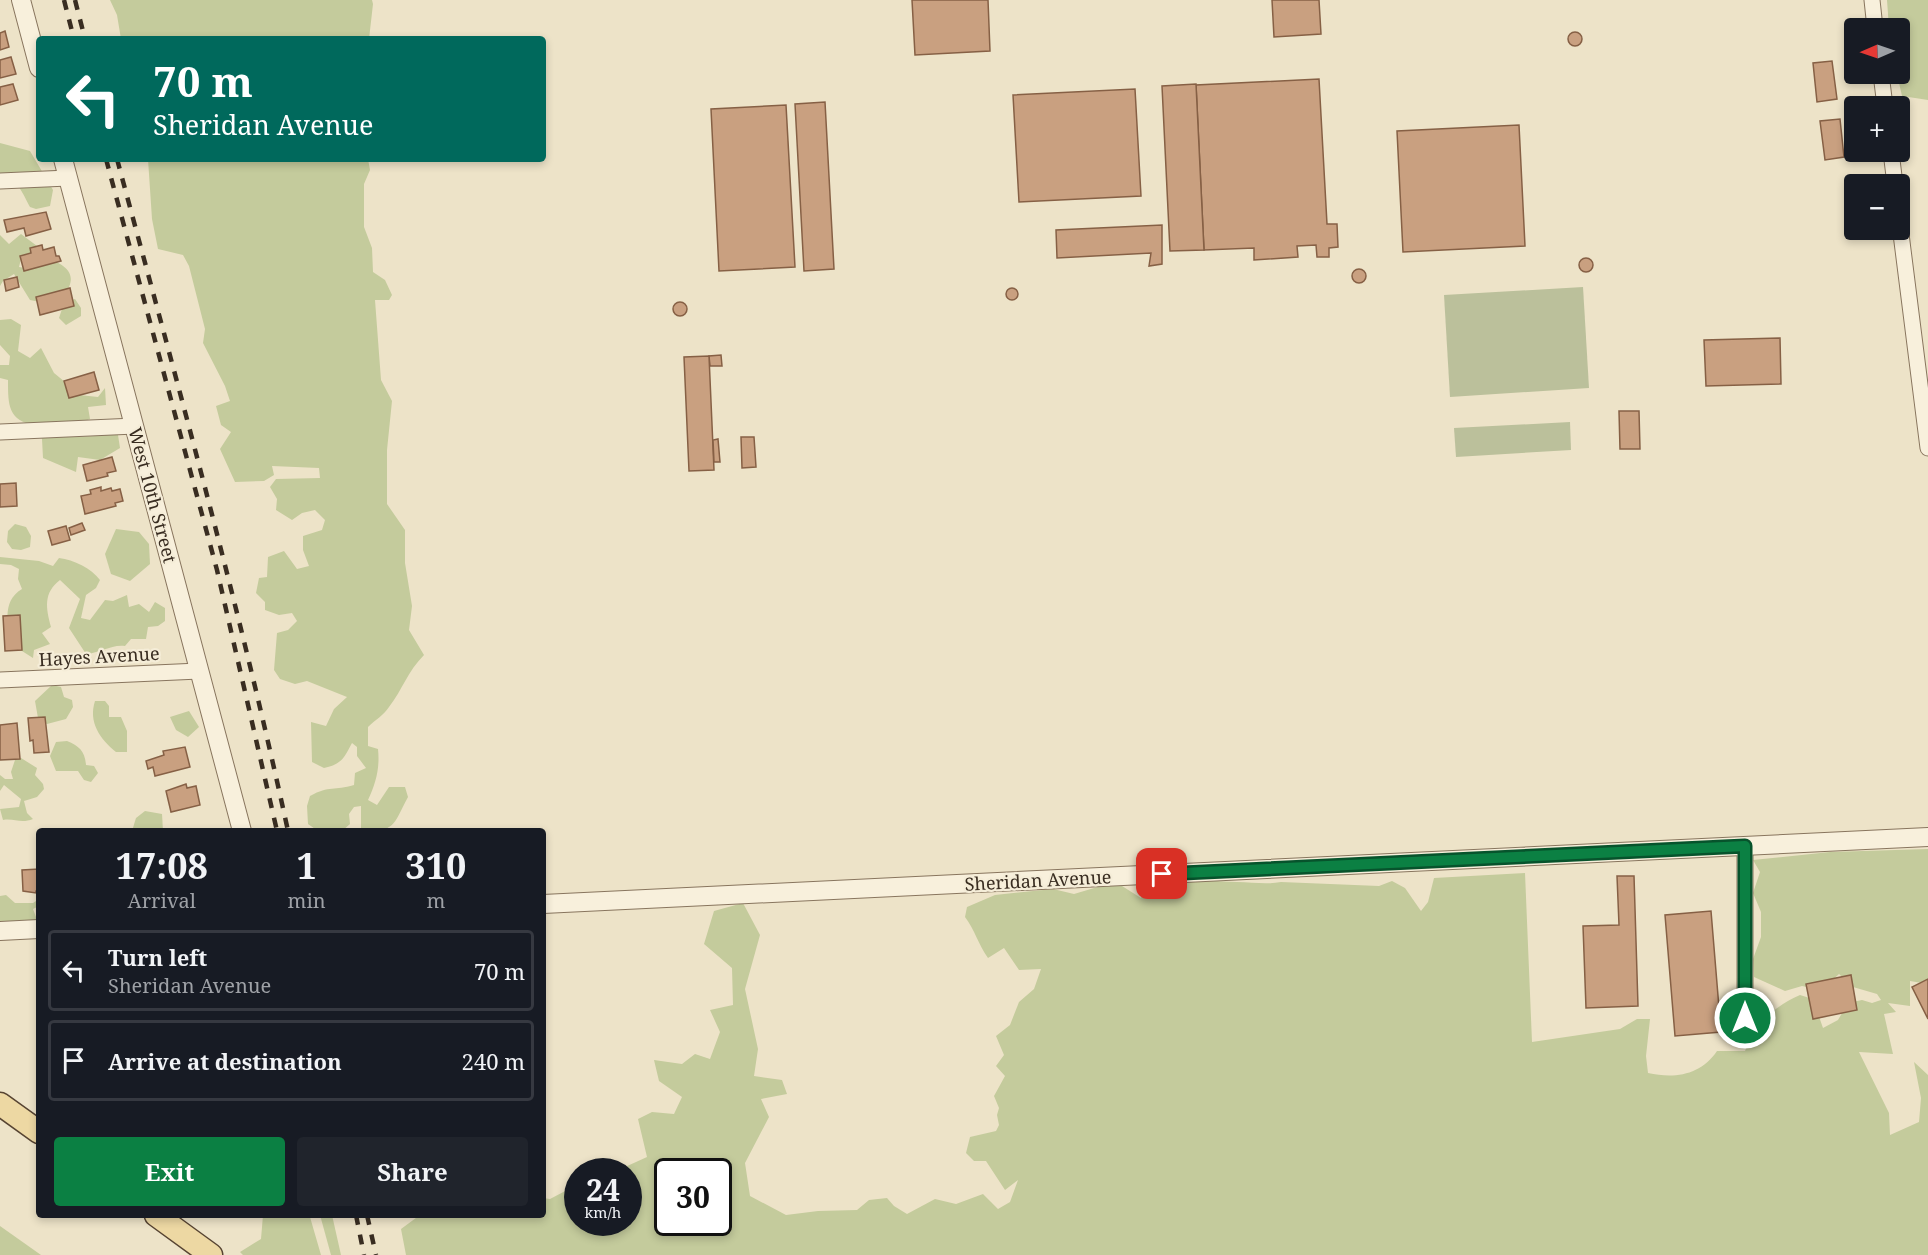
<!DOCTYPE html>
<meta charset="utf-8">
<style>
:root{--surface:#171b24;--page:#20242c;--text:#f1f3f6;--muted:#9ea1a6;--line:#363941;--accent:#0b8043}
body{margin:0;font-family:"Noto Serif",serif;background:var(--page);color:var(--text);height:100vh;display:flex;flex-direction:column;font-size:22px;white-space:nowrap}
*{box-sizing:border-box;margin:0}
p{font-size:20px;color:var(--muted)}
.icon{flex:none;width:33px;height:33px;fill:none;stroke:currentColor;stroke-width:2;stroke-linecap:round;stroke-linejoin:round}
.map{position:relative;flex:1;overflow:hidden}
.sheet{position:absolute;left:36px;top:828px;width:510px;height:390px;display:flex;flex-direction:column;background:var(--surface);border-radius:6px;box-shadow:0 3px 9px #0003}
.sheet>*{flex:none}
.top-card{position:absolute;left:36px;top:36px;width:510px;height:126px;border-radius:6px;box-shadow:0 3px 9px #0003;background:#00695c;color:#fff;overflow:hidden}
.needle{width:39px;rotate:268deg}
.controls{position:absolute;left:1844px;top:18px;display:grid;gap:12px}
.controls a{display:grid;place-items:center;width:66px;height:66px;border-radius:6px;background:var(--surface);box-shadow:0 3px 9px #0003;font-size:30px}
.speed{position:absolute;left:564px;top:1158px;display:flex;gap:12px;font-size:30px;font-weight:700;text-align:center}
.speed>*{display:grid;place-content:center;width:78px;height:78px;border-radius:50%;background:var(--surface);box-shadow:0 3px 9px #0003;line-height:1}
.speed small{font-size:15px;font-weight:400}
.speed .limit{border:3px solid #111;border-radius:9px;background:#fff;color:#111}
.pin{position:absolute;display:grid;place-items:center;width:51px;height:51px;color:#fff;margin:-26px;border-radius:12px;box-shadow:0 3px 9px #0006}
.me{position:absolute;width:66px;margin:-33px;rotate:0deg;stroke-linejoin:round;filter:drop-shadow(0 0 4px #0008)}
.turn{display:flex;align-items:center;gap:21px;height:126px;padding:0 18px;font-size:27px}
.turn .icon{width:78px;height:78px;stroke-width:2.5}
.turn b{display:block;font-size:42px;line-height:51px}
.eta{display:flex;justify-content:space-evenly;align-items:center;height:102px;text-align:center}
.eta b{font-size:36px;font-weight:700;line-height:42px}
.action{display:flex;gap:12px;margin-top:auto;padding:12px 18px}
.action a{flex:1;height:69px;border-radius:6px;background:var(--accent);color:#fff;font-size:24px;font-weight:700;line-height:69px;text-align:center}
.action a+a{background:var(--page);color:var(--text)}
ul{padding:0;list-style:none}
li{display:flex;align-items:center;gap:18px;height:81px;margin:0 12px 9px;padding:0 6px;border:3px solid var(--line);border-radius:6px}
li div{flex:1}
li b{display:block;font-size:22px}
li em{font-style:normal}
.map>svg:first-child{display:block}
</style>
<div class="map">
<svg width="1928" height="1255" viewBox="0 0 1928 1255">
<rect width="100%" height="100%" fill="#ede3c8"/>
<!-- green -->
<g fill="#c4cb9c" fill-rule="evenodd">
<polygon points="110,0 372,0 373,4 369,39 121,39 117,15"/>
<polygon points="1887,0 1928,0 1928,100 1902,96 1897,74 1899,74 1899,28 1889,28"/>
<path d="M 0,143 L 30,151 L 53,190 L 50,206 L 36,209 L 30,207 C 23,194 17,177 0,175 Z"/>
<path d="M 148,159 L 368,159 L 370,170 L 364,184 L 364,227 L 372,248 L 373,272 L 385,280 L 392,295 L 389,300 L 375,300 L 381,380 L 392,401 L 387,450 L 387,504 L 405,530 L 405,563 L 412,606 L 409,630 L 424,655 C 407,672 403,689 389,707 C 384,715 375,720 368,727 L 368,746 L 378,749 C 380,768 376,783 368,800 L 377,805 L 389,787 L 405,787 L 408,797 C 392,827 396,831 361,831 L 361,806 L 354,807 L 349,814 L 350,824 L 342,831 L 318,831 L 308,824 L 307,806 L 310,796 C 330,785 334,791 354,785 L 355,773 L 366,768 L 357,756 L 357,747 L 352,743 C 344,758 342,764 324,768 L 312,762 L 311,722 L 326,726 L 334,709 L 347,697 L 307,681 L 295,684 L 280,679 L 274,670 L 277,633 L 288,630 L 297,621 L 292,613 L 279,615 L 265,610 L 265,602 L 256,593 L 259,578 L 267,577 L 268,557 L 284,551 L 297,569 L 309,566 L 303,550 L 303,536 L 322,530 L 325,520 L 315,510 L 302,513 L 292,520 L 276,510 L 277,499 L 270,487 L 276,479 L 320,478 L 319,468 L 272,466 L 274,475 L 264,481 L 235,482 L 220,449 L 231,432 L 221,425 L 216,406 L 230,401 L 225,386 L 203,343 L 205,329 L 189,266 L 183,255 L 158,249 L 152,219 Z"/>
<path d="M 21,234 L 37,246 L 33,254 L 21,259 L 19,267 L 25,268 L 41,255 C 61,264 82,270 64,296 L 68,301 L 75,299 L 81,308 L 81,316 L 66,325 L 59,318 L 64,303 L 50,304 L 30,300 L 14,274 L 3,281 L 0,286 L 0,235 L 9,244 Z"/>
<path d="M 11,319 L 21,325 L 18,351 L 30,358 L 41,348 L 54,373 L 65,382 L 70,394 L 98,397 L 105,388 L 106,405 L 88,407 L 90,419 L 77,424 L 64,421 L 70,437 L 95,436 L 103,431 L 118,435 L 120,448 L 100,460 L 78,457 L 76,472 L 43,458 L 42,439 L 36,426 C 8,420 8,406 8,380 L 0,378 L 0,365 L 9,365 L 10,356 L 0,345 L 0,320 Z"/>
<polygon points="15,524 26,527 31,536 30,547 21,550 12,549 7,542 8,531"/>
<polygon points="116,529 139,532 149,544 150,564 130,581 111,574 105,554"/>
<path d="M 0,557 L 39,561 L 53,566 L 59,558 C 74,560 91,568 100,580 L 96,588 L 86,595 L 81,618 L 90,620 L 105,600 L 113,601 L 127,595 L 129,607 L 139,604 L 149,612 L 155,602 L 165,608 L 165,621 L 158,626 L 148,627 L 146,639 L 131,639 L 125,646 C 112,644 100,653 86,654 L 69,628 L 80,599 L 60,580 C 43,593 46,608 51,627 L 42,633 L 50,644 L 34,650 L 33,658 L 22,651 L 11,650 C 9,627 0,602 22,589 L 18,579 L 19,569 L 11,565 L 0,564 Z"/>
<polygon points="52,685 61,687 64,697 72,700 73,707 66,719 47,724 38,718 35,701"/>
<path d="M 95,701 L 105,701 L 109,706 L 109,717 L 121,717 L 127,731 L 127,752 L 116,752 C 100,739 88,722 95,701 Z"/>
<polygon points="189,711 199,727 188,737 176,730 170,717"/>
<path d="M 67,741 C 79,746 85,751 86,765 L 94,766 L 98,773 L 91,782 L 84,780 L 78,771 L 56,771 L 50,756 L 56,742 Z"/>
<path d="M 21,758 L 37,768 L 35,775 L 43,784 L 44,789 L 37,797 L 24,801 L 27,813 L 33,819 C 21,824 14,818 3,820 L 0,809 L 19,807 L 21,799 L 4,785 L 0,791 L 0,775 L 5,779 L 13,779 L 11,772 L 15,760 Z"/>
<polygon points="145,811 162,814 163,831 132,831 136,818"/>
<path d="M 1928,849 L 1928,984 L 1910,981 L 1910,1006 L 1888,1003 L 1896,1012 L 1884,1014 L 1893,1054 L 1859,1052 L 1889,1113 L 1890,1135 L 1919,1122 L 1921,1098 L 1914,1062 L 1928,1075 L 1928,1255 L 406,1255 L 401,1229 L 420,1215 L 543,1215 L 543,1198 L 550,1199 L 569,1189 L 578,1222 L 583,1223 L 588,1228 L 598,1223 L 628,1222 L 628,1172 L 625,1171 L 625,1167 L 647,1157 L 638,1119 L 652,1112 L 674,1114 L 682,1097 L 659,1081 L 654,1060 L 682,1064 L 695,1054 L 710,1059 L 720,1032 L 710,1010 L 733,1005 L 732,968 L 704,944 L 714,911 L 743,903 L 760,935 L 745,989 L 758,1049 L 754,1076 L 782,1080 L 787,1094 L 761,1099 L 769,1117 L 745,1163 L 750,1196 L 786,1215 L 818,1211 L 857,1210 L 869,1200 L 887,1198 L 894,1206 L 907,1214 L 935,1199 L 956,1204 L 983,1194 L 998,1209 L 1010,1202 L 1018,1180 L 1005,1190 L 986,1161 L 974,1161 L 966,1153 L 970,1137 L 996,1131 L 999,1125 L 997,1115 L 999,1108 L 994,1096 L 1005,1076 L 996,1066 L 1004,1055 L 996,1036 L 1010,1025 L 1019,1002 L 1034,989 L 1041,969 L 1019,970 L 1004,948 L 988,958 C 978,944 975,930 965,917 L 967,907 L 995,895 L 1053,889 L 1074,894 L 1111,883 L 1122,886 L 1141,898 L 1145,881 L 1171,885 L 1183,878 C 1202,881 1219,881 1237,882 C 1253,882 1265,885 1281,882 L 1379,886 L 1392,881 L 1405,888 L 1421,911 L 1428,902 L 1434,878 L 1525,873 L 1532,1042 L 1620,1029 L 1637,1019 L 1650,1019 L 1646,1056 L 1648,1073 C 1675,1079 1701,1075 1717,1051 L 1745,1051 C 1756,1024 1773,1007 1800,995 L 1819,1001 L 1816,1008 L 1823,1028 L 1838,1020 L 1848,1003 L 1862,1000 L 1872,1003 L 1881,1000 L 1877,994 L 1853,987 L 1839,974 L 1822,990 L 1802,986 L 1785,991 L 1754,977 L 1753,959 L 1761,937 L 1761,912 L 1753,893 L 1760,872 L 1753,860 L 1830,852 ZM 668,1172 L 718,1172 L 718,1222 L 668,1222 Z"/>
<polygon points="6,895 15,903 33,903 39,899 39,906 33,909 39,925 0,925 0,896"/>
<polygon points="263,1215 306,1215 310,1217 321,1255 243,1255 240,1252 261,1239"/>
<polygon points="320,1215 332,1215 341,1255 331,1255"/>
<polygon points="0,1226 41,1255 0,1255"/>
</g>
<!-- cemetery -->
<g fill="#bbc09b">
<polygon points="1583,287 1589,388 1450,397 1444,295"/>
<polygon points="1570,422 1571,450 1456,457 1454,428"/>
</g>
<!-- building -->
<g fill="#c9a080" stroke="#866045" stroke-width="1.5">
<polygon points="912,0 988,0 990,51 915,55"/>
<polygon points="1272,0 1319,0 1321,34 1274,37"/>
<polygon points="5,31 9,47 0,50 0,33"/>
<circle cx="1575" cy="39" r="7"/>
<polygon points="11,57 16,74 0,78 0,60"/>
<polygon points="1832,61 1837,99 1817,102 1813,63"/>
<polygon points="1319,79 1327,224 1337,224 1338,247 1329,248 1329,257 1317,257 1316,245 1297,246 1298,257 1254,260 1254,248 1204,250 1196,85"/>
<polygon points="13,84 18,100 0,105 0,87"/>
<polygon points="1196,84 1204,250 1170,251 1162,86"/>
<polygon points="1135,89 1141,196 1019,202 1013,95"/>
<polygon points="825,102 834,269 804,271 795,104"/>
<polygon points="786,105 795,267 719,271 711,109"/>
<polygon points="1840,119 1844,157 1825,160 1820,121"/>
<polygon points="1519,125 1525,246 1403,252 1397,131"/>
<polygon points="46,212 51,229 26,236 24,228 7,232 4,220"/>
<polygon points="1162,225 1162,264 1149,266 1151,253 1057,258 1056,230"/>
<polygon points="42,245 43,250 54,247 56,256 59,256 61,261 24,271 20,256 31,253 30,248"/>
<circle cx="1586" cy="265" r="7"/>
<circle cx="1359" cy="276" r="7"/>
<polygon points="17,277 19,287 6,291 4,280"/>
<circle cx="1012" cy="294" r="6"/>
<polygon points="70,288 74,306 40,315 36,297"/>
<circle cx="680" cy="309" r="7"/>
<polygon points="1780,338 1781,384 1706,386 1704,340"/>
<polygon points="721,355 722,366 710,366 709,356"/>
<polygon points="709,356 714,470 689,471 684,357"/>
<polygon points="94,372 99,390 69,398 64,381"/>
<polygon points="1619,411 1639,411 1640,449 1620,449"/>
<polygon points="741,437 754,437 756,467 742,468"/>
<polygon points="718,439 720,462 714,462 713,440"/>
<polygon points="112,457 116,471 107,473 108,476 87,481 83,465"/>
<polygon points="16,483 17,506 0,507 0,484"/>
<polygon points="101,487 101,491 111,488 112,491 120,489 123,501 115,503 116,506 85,514 81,496 91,494 90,490"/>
<polygon points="82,523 85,530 71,535 69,528"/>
<polygon points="66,526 70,540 52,545 48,531"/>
<polygon points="20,615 22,650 5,651 3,616"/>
<polygon points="45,717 49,752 34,753 33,740 30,741 28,718"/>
<polygon points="17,723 20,759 0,760 0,725"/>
<polygon points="185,747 190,767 155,776 153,767 148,769 146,761 164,755 163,751"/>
<polygon points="186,784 187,788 196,786 200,805 171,812 166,791"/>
<polygon points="39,869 39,890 36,891 36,893 23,891 22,870"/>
<polygon points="1617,876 1634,876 1638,1006 1586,1008 1583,926 1619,925"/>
<polygon points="1711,911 1721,1032 1675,1036 1665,915"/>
<polygon points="1851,975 1857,1010 1813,1019 1806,984"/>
<polygon points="1928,979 1928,1019 1912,987"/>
</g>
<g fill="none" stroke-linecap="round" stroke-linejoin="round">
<defs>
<g id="minor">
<polyline points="1872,0 1875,28"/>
<polyline points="1881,74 1885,106"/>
<polyline points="1891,152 1895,184"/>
<polyline points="0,181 68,178"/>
<polyline points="1899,218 1928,448"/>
<polyline points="0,432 135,426"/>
<polyline points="0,680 199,671"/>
<polyline points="1745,1039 1745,846"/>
</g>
<g id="tertiary">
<polyline points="21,0 39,68"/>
<polyline points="63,159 242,831"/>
<polyline points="543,904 1928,837"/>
<polyline points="0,931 39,929"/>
</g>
<g id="primary">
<polyline points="0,1104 39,1132"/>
<polyline points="156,1215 211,1255"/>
</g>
</defs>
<!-- minor casing -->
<use href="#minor" stroke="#88755e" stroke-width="17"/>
<!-- tertiary casing -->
<use href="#tertiary" stroke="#88755e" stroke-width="20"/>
<!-- primary casing -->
<use href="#primary" stroke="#574432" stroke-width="25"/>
<!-- minor -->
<use href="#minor" stroke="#f8f0dc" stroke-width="15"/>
<!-- tertiary -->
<use href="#tertiary" stroke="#f8f0dc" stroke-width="18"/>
<!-- primary -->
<use href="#primary" stroke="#edd8a3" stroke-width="22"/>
<!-- rail -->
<g stroke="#392d21" stroke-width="4.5" stroke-dasharray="10 10" stroke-linecap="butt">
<polyline points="64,0 74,39"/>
<polyline points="75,0 85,39"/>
<polyline points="106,159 217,570 277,831"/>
<path d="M 117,159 C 177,382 239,605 288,831"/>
<polyline points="356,1215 364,1255"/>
<polyline points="367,1215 376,1255"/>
</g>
</g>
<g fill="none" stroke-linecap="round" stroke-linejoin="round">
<defs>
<polyline id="route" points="1162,874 1745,846 1745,1018"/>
</defs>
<!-- route casing -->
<use href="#route" stroke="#07532c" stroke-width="15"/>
<!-- route -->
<use href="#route" stroke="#0b8043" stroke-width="10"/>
</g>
<g text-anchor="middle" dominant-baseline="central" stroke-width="4.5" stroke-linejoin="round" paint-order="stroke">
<!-- street labels -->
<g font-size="18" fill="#392d21" stroke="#f5edd8">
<text transform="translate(153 495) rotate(75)">West 10th Street</text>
<text transform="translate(99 656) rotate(-3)">Hayes Avenue</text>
<text transform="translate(1038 880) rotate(-3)">Sheridan Avenue</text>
</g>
</g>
</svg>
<div class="controls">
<a><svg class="needle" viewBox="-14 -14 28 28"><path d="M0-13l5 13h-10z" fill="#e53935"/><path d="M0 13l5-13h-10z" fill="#9ea1a6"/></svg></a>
<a>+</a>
<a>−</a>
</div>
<div class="speed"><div>24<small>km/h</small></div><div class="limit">30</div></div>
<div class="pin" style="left:1162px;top:874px;background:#d93025"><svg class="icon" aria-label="arrive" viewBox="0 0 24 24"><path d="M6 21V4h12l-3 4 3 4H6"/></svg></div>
<svg class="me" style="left:1745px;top:1018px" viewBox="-20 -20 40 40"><circle r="17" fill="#0b8043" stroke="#fff" stroke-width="3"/><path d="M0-11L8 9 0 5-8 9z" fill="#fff"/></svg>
<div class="top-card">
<div class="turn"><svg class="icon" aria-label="left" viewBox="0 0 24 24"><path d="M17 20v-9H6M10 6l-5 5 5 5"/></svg><div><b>70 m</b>Sheridan Avenue</div></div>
</div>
<section class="sheet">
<div class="eta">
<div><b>17:08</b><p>Arrival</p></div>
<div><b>1</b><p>min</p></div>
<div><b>310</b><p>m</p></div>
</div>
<ul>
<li><svg class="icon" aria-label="left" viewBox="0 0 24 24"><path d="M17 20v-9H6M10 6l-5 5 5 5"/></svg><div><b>Turn left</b><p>Sheridan Avenue</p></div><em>70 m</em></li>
<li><svg class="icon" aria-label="arrive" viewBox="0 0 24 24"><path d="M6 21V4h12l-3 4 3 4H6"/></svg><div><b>Arrive at destination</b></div><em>240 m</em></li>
</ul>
<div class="action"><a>Exit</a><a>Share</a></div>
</section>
</div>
